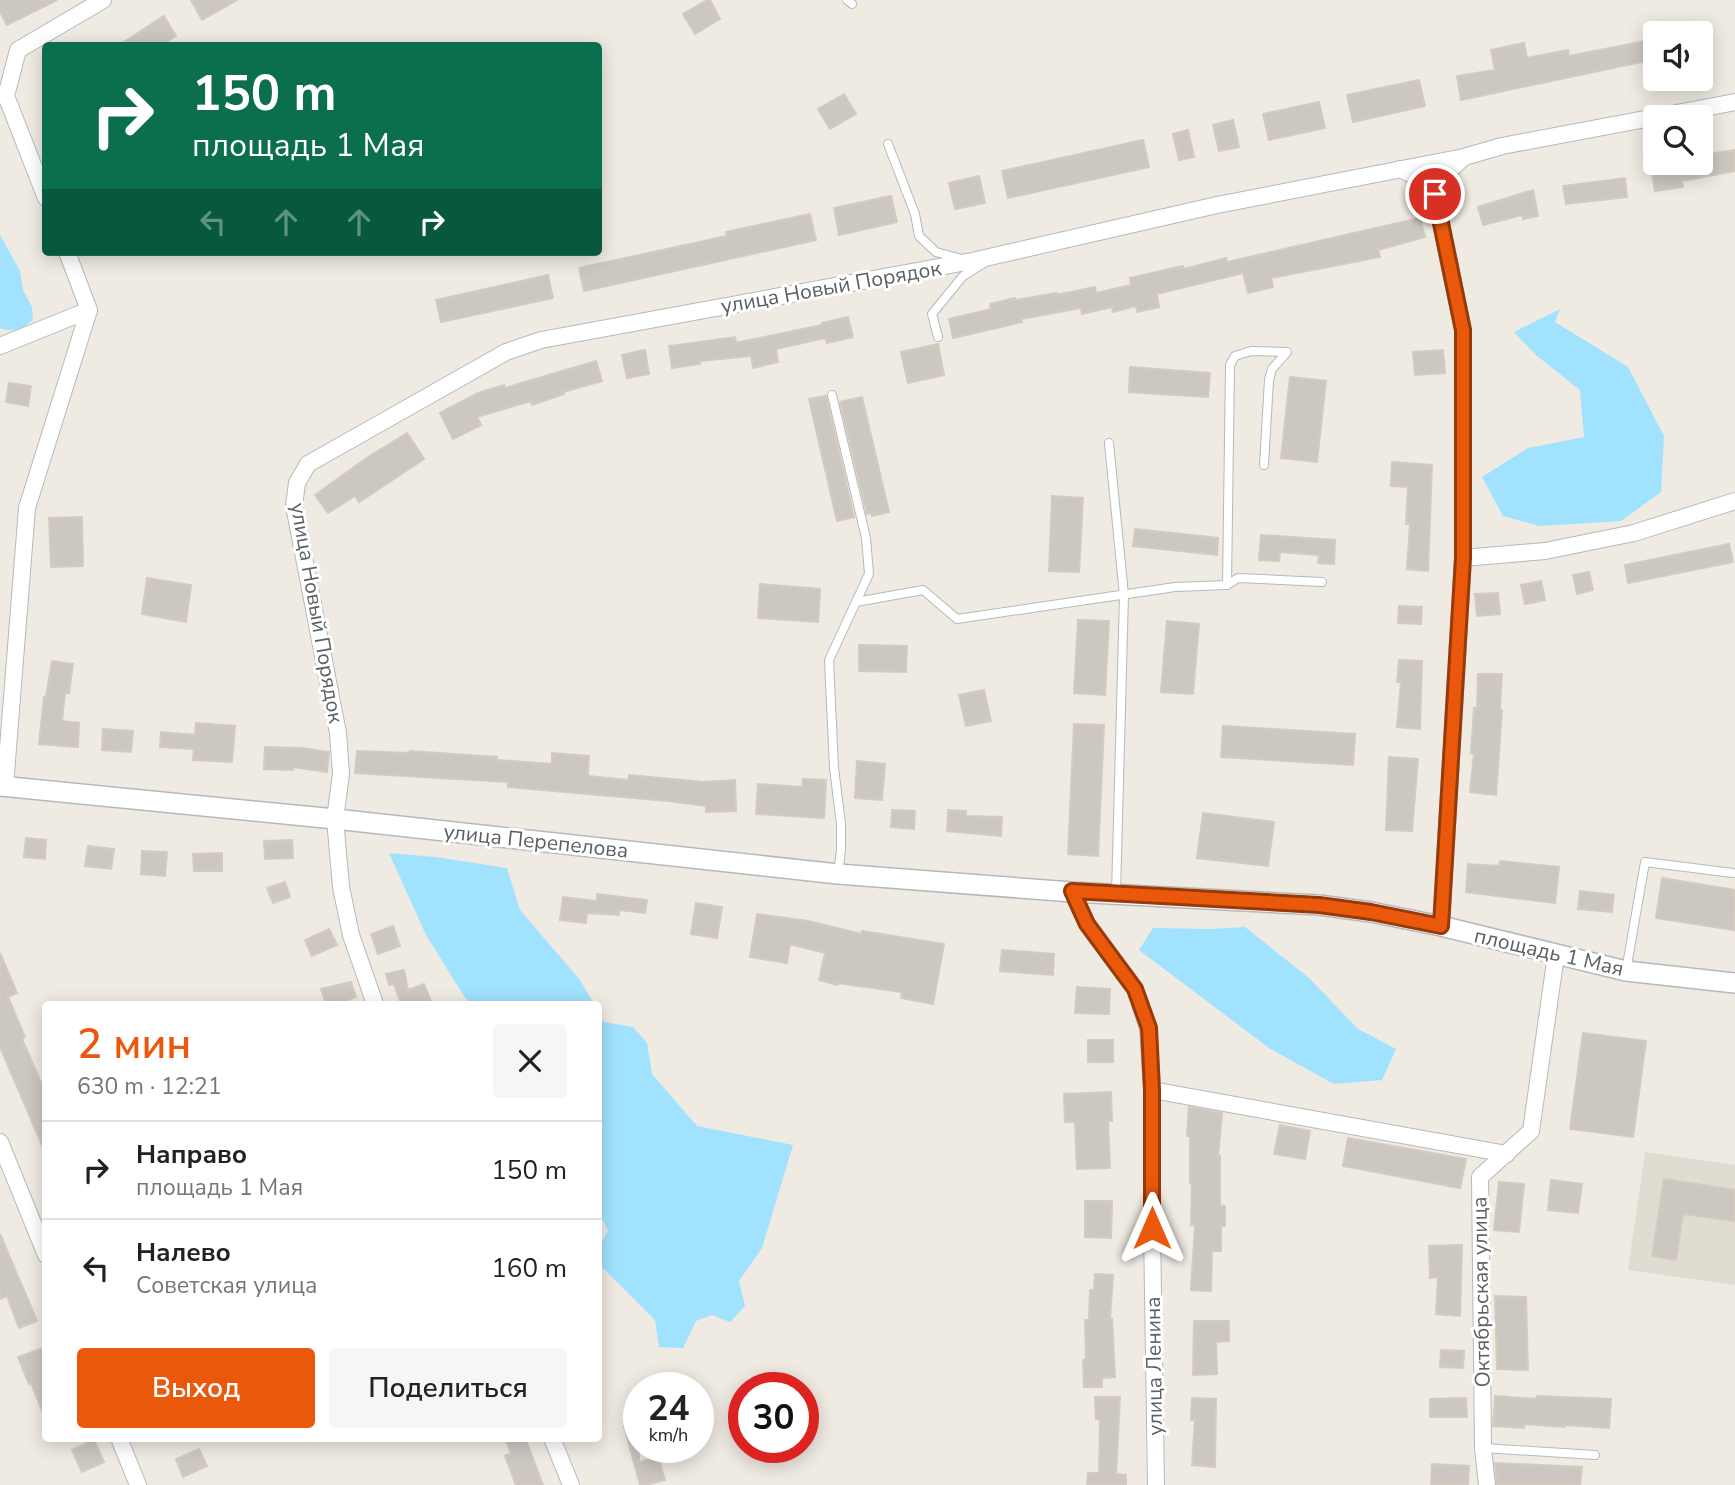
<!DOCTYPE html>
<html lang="ru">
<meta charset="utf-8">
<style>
:root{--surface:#fff;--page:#f6f6f6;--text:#222;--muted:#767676;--line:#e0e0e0;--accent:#ea580c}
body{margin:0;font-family:"Nunito Sans",sans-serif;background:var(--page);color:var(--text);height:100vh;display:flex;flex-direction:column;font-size:26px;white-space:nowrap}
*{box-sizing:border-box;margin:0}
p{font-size:23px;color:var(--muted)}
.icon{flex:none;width:38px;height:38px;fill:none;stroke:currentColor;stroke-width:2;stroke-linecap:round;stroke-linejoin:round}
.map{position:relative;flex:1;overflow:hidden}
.sheet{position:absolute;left:42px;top:1001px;width:560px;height:441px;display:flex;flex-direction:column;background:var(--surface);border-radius:7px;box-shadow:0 4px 18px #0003}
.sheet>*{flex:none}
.banner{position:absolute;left:42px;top:42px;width:560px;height:214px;border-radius:7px;box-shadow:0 4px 18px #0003;background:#0b6e4f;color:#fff;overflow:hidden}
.fabs{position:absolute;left:1643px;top:21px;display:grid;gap:14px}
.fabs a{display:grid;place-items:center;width:70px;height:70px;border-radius:7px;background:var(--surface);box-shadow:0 4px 18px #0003;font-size:35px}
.speed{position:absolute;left:623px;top:1372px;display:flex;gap:14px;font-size:35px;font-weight:700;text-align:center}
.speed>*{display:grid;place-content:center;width:91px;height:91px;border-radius:50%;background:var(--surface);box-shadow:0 4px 18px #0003;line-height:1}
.speed small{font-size:18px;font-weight:400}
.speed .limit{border:10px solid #d22;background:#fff;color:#111}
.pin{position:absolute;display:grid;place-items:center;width:60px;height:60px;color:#fff;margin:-30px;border:4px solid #fff;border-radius:50%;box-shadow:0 2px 7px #0007}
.me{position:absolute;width:77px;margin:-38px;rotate:0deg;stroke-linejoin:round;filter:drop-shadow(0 0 5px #0008)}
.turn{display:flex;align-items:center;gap:24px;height:147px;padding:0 35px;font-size:32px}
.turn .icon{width:91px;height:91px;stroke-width:2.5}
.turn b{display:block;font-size:49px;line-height:60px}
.lanes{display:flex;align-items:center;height:66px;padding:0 35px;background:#0003;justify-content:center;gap:35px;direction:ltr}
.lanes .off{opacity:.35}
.round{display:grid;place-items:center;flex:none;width:74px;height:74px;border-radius:7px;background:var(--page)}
.summary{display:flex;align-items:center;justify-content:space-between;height:119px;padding:0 35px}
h1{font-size:42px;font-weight:600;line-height:52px;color:var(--accent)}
.cta{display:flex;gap:14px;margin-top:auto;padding:14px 35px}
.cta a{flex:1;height:80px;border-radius:7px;background:var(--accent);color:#fff;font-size:28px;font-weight:600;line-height:80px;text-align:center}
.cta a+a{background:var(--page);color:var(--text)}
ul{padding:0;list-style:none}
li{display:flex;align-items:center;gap:21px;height:98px;padding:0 35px;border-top:2px solid var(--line)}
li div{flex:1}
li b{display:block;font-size:26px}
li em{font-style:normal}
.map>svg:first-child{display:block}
</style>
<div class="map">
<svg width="1735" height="1485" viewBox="0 0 1735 1485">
<rect width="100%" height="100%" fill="#efeae2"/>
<!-- education -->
<polygon fill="#e1dcd2" points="1645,1152 1735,1165 1735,1285 1628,1270"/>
<!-- water -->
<g fill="#a1e2ff">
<path d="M 0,235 L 20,271 L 23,290 L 32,307 L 33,319 C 25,329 12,333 0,328 Z"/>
<polygon points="1560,309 1555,322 1628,367 1664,436 1661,492 1621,521 1540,526 1503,516 1482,477 1528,448 1584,437 1580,390 1536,355 1514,332"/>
<polygon points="389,853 435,857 507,868 520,910 580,980 594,1004 469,1004 426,935"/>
<polygon points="1245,927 1309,978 1358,1029 1396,1049 1382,1080 1334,1084 1269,1048 1139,950 1153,928 1212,929"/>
<polygon points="598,1013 604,1022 633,1027 647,1043 652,1074 697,1126 793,1145 762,1248 739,1281 745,1306 730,1322 712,1315 696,1321 683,1348 659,1347 655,1320 599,1264 599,1246 608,1231 598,1209"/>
</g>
<!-- building -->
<g fill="#ccc7c1" stroke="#d4cbbf" stroke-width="2">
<polygon points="0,0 57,0 7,25 0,12"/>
<polygon points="191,0 237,0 202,20"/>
<polygon points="707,0 710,0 720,19 695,34 683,14"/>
<polygon points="164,16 176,36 160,46 118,46"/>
<polygon points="1656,39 1656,59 1461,100 1457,76 1495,70 1491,50 1524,43 1527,58 1568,50 1569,56"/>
<polygon points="1419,80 1425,106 1353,122 1347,95"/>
<polygon points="844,94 856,114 830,129 818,109"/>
<polygon points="1319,102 1325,128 1269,140 1263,114"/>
<polygon points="1233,120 1239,147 1219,151 1213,125"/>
<polygon points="1188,130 1194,157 1179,160 1173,134"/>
<polygon points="1143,140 1149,167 1008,198 1002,171"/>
<polygon points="1735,150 1735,171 1682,181 1683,187 1655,191 1651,166 1701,163 1701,155"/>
<polygon points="979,176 985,203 955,209 949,183"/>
<polygon points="1625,178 1627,197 1566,204 1563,186"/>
<polygon points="1533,190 1538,216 1523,219 1522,215 1483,225 1478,207"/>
<polygon points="891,196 897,222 839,235 834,208"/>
<polygon points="810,214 816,240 584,291 579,268 727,236 726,232"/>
<polygon points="1420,218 1425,237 1378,250 1380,257 1271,278 1273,287 1248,293 1243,273 1157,294 1159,307 1137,312 1136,306 1113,312 1112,307 1082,314 1081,308 1021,319 1022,322 953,338 949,319 991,309 990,304 1015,298 1016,300 1056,293 1056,295 1095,287 1096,293 1131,285 1130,278 1161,271 1183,266 1184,269 1226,258 1227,262"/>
<polygon points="548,275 553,298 441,322 436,300"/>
<polygon points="848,317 853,337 827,343 825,338 776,349 778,362 753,368 751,356 700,361 700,364 672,368 669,346 735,337 736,343 822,325 822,323"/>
<polygon points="938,344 944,375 908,383 901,352"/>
<polygon points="645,350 649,374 627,378 622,355"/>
<polygon points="1443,350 1445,373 1415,375 1413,352"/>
<polygon points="596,361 602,381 563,392 564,394 532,405 531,401 477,417 481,425 453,439 440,413 478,393 504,385 505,388"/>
<polygon points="1130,367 1210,373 1208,397 1129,392"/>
<polygon points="1290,377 1326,381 1317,462 1281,458"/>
<polygon points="9,383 31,386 28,406 6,402"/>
<polygon points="826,396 854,517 837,521 809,399"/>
<polygon points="862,397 889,512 872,516 872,513 867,514 840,402"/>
<polygon points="407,433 424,459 359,502 355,496 328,513 315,495 368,457"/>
<polygon points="1392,462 1432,465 1428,571 1407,569 1410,524 1406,524 1408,487 1391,486"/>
<polygon points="1052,496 1083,498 1079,572 1049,571"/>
<polygon points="82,517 83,566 51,567 49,518"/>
<polygon points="1135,529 1218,538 1217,555 1133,546"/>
<polygon points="1261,535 1335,540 1334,564 1318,563 1319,555 1280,552 1279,561 1259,560"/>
<polygon points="1729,544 1733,562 1628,583 1625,565"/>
<polygon points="1589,572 1593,590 1577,594 1573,575"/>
<polygon points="147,578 191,585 186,622 142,614"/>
<polygon points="1541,581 1545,600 1525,604 1521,585"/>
<polygon points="760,584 820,589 818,622 758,618"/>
<polygon points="1498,593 1500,614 1477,616 1475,594"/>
<polygon points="1399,606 1422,607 1421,624 1398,623"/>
<polygon points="1078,620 1109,621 1105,695 1074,693"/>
<polygon points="1167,621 1199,624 1193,694 1161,692"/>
<polygon points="859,645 907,646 906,672 859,671"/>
<polygon points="1399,660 1422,661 1420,729 1397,727 1401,682 1397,682"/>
<polygon points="52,661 73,664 69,693 65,693 62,721 79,723 78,747 39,744 44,697 46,697"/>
<polygon points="1478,674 1502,674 1500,709 1502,710 1496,795 1470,792 1474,754 1471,753 1474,708 1477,708"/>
<polygon points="984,690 991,721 966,726 959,695"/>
<polygon points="196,723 235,726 232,762 193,760 194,749 160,747 161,732 195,735"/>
<polygon points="1074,724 1104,725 1098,856 1068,854"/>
<polygon points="1223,726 1355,734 1353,765 1221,757"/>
<polygon points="103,729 133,731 131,752 102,750"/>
<polygon points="265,747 302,748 329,752 327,772 293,767 293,770 264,769"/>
<polygon points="357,751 409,753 410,751 497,757 497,760 552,764 552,753 589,756 588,776 628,780 629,775 705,782 735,780 736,811 706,812 706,806 668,801 508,787 508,782 355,773"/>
<polygon points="1389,757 1418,759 1412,831 1386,830"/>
<polygon points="857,761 885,764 882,800 855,798"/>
<polygon points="803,779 826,780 824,818 756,814 758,784 802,787"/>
<polygon points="892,810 915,811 914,829 891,827"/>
<polygon points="948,810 966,811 966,816 1002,817 1001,836 947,831"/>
<polygon points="1203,813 1274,822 1268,866 1197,858"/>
<polygon points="26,838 46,840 45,859 24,857"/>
<polygon points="292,840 293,858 265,859 264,841"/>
<polygon points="88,846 114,849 111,869 85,866"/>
<polygon points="142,851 167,852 165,876 141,874"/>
<polygon points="222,853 222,871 194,871 193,854"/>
<polygon points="1500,861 1559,867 1555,903 1466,892 1468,864 1499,866"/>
<polygon points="1662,878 1735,890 1734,930 1656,918"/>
<polygon points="285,882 290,897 273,903 267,888"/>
<polygon points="1580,891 1614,895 1612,912 1578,909"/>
<polygon points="597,894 647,900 645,913 619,910 619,915 587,913 586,923 560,920 563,897 597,901"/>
<polygon points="696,903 722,907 717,938 691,934"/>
<polygon points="757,914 808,921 862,934 862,931 944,944 933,1004 901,998 902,992 837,983 837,985 819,980 825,953 790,944 787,963 750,957"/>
<polygon points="393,926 400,946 378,954 371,934"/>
<polygon points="329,929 337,945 312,956 305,940"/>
<polygon points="1002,950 1054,954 1053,975 1000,971"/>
<polygon points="0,953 17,993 8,997 25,1037 22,1039 46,1094 45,1152 0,1047"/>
<polygon points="404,970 408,990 424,984 432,1004 401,1004 394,984 389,985 386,974"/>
<polygon points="351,982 356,997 335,1004 326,1004 321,989"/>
<polygon points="1077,987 1110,989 1109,1014 1075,1013"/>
<polygon points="1583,1033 1646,1041 1633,1137 1570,1129"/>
<rect x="1088" y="1040" width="25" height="22"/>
<polygon points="1111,1092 1112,1121 1108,1121 1110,1168 1077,1169 1075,1122 1065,1122 1064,1094"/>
<polygon points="1189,1107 1222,1113 1218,1157 1220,1156 1220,1206 1225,1206 1225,1226 1221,1226 1221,1251 1212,1251 1211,1291 1191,1290 1195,1225 1191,1225 1192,1183 1190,1183 1190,1136 1187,1136"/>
<polygon points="1280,1125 1310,1131 1305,1159 1274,1154"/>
<polygon points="1348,1138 1466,1159 1460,1188 1343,1166"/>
<polygon points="1664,1179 1735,1190 1735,1221 1683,1214 1676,1260 1652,1256"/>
<polygon points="1551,1180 1582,1184 1578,1213 1548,1210"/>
<polygon points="1499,1182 1524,1184 1519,1232 1494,1230"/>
<polygon points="1085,1201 1112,1201 1111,1238 1085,1237"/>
<polygon points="0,1234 37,1321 19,1328 7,1296 0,1299"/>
<polygon points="1462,1245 1460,1316 1436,1314 1438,1277 1430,1278 1429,1246"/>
<polygon points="1095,1274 1113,1275 1110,1319 1112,1319 1115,1377 1102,1378 1102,1387 1084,1387 1083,1360 1086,1359 1085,1320 1089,1320 1090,1290 1094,1290"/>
<polygon points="1495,1296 1526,1297 1528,1370 1497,1369"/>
<polygon points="1194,1321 1229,1321 1229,1341 1216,1342 1217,1374 1193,1375"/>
<polygon points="46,1347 46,1418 45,1418 31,1383 29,1384 18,1357"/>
<polygon points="1441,1350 1464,1351 1463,1368 1440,1367"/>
<polygon points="1495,1396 1536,1399 1537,1396 1611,1399 1609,1428 1565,1425 1565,1427 1524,1424 1524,1428 1493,1426"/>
<polygon points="1095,1397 1120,1397 1116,1474 1126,1475 1126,1485 1087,1485 1088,1473 1099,1473 1100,1419 1096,1419"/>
<polygon points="1192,1398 1216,1399 1215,1467 1192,1465 1195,1420 1191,1420"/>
<polygon points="1466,1398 1467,1417 1430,1417 1430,1399"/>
<polygon points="639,1422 639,1462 658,1457 665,1480 646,1485 640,1485 624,1426"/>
<polygon points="505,1438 525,1438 543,1485 516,1485 505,1456 511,1453"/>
<polygon points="94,1440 104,1462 82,1472 72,1450"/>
<polygon points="199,1449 207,1466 183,1477 176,1459"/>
<polygon points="1495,1463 1582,1467 1580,1485 1497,1485"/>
<polygon points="1432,1464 1469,1466 1468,1485 1431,1485"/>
</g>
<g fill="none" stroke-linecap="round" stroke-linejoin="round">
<defs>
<g id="service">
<polyline points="847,0 852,4"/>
<polyline points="888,144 915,214 919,236 936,252 962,259"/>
<polyline points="938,337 932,314 963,276 984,263"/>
<polyline points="832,395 866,538 869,574 829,660 834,768 841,824 841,850 838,874"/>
<polyline points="1109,443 1124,595 1116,894"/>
<polyline points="1227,585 1230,365 1235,356 1251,351 1287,352 1272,369 1269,380 1264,465"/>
<polyline points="856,602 923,590 957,619 1175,587 1227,585 1238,578 1322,582"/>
<polyline points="1626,971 1645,862 1733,873"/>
<polyline points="1483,1448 1595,1455"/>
</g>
<g id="minor">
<polyline points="1400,169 1423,180 1435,194 1463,330 1463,558 1441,926"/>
<polyline points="1435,194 1446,174 1463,158"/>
<polyline points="46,198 6,96 18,50 103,0"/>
<polyline points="0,346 89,310"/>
<polyline points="1463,558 1545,551 1634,533 1735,501"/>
<polyline points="5,786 27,508 89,310 67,252"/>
<polyline points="1072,892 1087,924 1135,989 1148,1028 1152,1090 1152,1228 1156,1485"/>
<polyline points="375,1004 351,935 341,887 335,819 341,774 338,733 294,506 297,483 308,464 506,352 541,340 972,261 1217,205 1464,157 1502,146 1735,102"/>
<polyline points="1152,1090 1507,1154"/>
<polyline points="0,1142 46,1255"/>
<polyline points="119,1438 138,1485"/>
<polyline points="552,1438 571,1485"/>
<polyline points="1487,1485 1483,1448 1480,1177 1531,1131 1556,955"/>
</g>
<polyline id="tertiary" points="0,786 335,819 838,874 1072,892 1319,905 1371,912 1441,926 1626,971 1735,983"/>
</defs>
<!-- service casing -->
<use href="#service" stroke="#b5b9be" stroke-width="10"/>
<!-- minor casing -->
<use href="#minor" stroke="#b5b9be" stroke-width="18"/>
<!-- tertiary casing -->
<use href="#tertiary" stroke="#b5b9be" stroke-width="22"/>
<!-- service -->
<use href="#service" stroke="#fff" stroke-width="8"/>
<!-- minor -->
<use href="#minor" stroke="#fff" stroke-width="16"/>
<!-- tertiary -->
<use href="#tertiary" stroke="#fff" stroke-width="19"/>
</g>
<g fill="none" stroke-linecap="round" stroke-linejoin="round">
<defs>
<polyline id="route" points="1152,1228 1152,1090 1149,1028 1135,989 1087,924 1072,891 1319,905 1371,912 1441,926 1463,558 1463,330 1435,194"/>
</defs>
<!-- route casing -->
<use href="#route" stroke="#983908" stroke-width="18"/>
<!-- route -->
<use href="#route" stroke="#ea580c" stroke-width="12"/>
</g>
<g text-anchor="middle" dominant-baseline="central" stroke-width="6" stroke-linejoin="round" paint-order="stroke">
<!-- street labels -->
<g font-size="21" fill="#5a6064" stroke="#fff">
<text transform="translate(831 287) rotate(-10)">улица Новый Порядок</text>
<text transform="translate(317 613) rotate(80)">улица Новый Порядок</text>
<text transform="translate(536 841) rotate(6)">улица Перепелова</text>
<text transform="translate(1549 952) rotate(13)">площадь 1 Мая</text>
<text transform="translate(1481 1292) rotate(-91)">Октябрьская улица</text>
<text transform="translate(1154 1366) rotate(-91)">улица Ленина</text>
</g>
</g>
</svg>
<div class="fabs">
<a><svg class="icon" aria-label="sound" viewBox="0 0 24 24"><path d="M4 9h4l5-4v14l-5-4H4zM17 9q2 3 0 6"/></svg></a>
<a><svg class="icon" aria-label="search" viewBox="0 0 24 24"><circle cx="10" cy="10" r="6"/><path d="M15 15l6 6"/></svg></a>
</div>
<div class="speed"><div>24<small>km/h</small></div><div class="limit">30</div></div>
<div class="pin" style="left:1435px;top:194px;background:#d93025"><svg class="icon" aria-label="arrive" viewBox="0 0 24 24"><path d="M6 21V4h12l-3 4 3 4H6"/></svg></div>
<svg class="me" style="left:1152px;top:1228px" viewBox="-20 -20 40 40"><path d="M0-17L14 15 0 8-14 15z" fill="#ea580c" stroke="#fff" stroke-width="4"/></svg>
<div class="banner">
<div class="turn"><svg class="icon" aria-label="right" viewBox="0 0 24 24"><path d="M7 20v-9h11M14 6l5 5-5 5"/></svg><div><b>150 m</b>площадь 1 Мая</div></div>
<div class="lanes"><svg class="icon off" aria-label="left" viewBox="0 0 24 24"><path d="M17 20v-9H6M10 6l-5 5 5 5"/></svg><svg class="icon off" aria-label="ahead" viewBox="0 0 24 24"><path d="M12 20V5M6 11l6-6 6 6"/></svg><svg class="icon off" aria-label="ahead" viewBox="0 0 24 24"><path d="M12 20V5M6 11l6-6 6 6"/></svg><svg class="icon" aria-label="right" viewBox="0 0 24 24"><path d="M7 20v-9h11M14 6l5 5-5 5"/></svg></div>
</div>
<section class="sheet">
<div class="summary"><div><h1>2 мин</h1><p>630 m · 12:21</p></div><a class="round"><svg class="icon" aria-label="close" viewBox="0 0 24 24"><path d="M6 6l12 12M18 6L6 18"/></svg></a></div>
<ul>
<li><svg class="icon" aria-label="right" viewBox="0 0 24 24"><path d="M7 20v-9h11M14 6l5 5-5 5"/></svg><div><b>Направо</b><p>площадь 1 Мая</p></div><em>150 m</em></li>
<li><svg class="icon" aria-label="left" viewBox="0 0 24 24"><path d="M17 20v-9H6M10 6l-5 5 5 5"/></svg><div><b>Налево</b><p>Советская улица</p></div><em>160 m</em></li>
</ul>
<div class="cta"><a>Выход</a><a>Поделиться</a></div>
</section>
</div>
